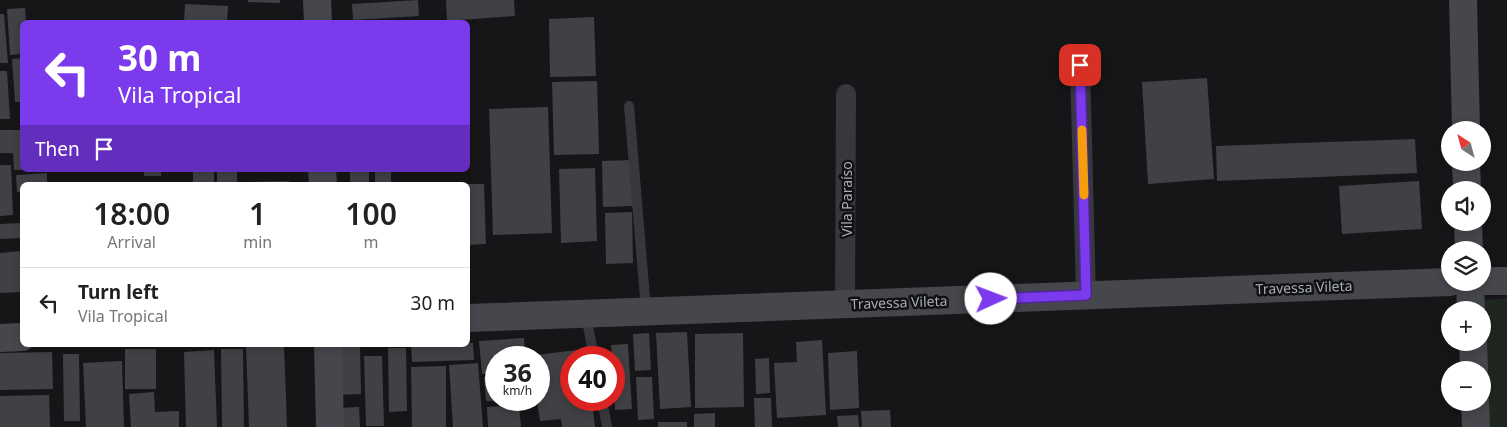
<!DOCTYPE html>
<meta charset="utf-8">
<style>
:root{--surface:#fff;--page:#f6f6f6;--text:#222;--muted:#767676;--line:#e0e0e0}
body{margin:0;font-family:"Noto Sans",sans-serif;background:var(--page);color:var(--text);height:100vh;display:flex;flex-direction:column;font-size:19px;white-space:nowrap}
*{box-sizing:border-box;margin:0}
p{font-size:16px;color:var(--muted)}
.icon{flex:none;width:28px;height:28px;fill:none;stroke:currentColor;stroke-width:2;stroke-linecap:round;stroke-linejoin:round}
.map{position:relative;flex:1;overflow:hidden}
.panel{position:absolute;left:20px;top:182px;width:450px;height:165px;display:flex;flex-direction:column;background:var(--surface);border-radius:8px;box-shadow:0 2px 8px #0003}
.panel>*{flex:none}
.hud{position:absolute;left:20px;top:20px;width:450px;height:152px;border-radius:8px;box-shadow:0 2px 8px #0003;background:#7c3aed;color:#fff;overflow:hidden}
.needle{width:32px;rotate:324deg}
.fabs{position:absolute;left:1441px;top:121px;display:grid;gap:10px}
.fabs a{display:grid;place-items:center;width:50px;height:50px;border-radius:50%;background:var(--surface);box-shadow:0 2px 8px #0003;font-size:25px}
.speed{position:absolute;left:485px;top:346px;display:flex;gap:10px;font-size:25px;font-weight:700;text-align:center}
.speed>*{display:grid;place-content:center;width:65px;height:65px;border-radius:50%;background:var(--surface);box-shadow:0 2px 8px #0003;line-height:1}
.speed small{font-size:12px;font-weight:400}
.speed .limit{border:8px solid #d22;background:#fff;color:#111}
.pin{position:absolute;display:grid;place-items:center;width:42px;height:42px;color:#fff;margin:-21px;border-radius:10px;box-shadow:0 2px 8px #0006}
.me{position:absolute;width:55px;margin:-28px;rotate:88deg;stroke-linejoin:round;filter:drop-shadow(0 0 4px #0008)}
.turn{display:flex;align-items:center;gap:18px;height:105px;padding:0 15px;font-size:22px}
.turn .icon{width:65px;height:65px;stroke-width:2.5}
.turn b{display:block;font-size:35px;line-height:42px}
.then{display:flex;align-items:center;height:48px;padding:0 15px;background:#0003;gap:10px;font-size:19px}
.eta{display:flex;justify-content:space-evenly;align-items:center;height:85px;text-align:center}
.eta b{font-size:30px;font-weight:600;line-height:35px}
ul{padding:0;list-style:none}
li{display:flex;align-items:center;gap:15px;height:70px;padding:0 15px;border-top:1px solid var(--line)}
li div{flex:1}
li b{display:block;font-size:19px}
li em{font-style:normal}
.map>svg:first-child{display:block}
</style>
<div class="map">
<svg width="1507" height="427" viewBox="0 0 1507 427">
<rect width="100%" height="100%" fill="#161618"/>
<!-- green -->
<polygon fill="#1e261f" points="1507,298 1507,427 1483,427 1482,310 1477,301"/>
<!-- building -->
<g fill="#404145">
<polygon points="248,0 280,0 280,3 248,2"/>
<polygon points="418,0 419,16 353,20 352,4"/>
<polygon points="446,0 514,0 515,16 447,21"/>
<polygon points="185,4 228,6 227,22 184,22"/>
<polygon points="25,8 26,22 22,22 22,54 10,55 7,9"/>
<polygon points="0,14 4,14 8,63 0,63"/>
<polygon points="594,17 596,76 550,77 549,19"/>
<polygon points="22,58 22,102 15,102 12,59"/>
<polygon points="0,71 7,71 10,119 0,119"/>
<polygon points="1207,78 1214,179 1148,184 1142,82"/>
<polygon points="597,81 599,154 554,155 552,82"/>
<polygon points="548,107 552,233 493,235 489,109"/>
<polygon points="0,130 22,130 22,170 14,170 13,153 0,153"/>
<polygon points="1415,139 1417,173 1217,181 1216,146"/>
<polygon points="632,160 633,206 603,207 602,161"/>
<polygon points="0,165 11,165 13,215 0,216"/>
<polygon points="595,168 597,241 561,243 559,169"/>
<rect x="144" y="170" width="17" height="6"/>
<rect x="193" y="170" width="21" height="15"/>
<rect x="217" y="170" width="20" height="15"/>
<rect x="350" y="170" width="19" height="15"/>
<rect x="375" y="170" width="16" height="15"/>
<polygon points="47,173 47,185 22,185 22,192 17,192 16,175"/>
<polygon points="289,181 289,185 241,185 241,182"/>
<polygon points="1419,181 1422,229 1342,234 1339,186"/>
<polygon points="468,184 484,184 486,244 468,245"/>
<polygon points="632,212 633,263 606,264 605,213"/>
<polygon points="21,223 22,238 0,239 0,224"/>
<polygon points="20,251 22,292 0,293 0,253"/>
<polygon points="687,332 691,407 660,409 656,333"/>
<polygon points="649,333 651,370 635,371 633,334"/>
<polygon points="743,333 744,407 695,408 695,334"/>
<polygon points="524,338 525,358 496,358 496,373 482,374 479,341"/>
<polygon points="822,340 826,415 777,418 774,363 797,362 796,342"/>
<polygon points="468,343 473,343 474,360 412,362 411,345 468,345"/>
<polygon points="628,344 632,409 615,410 614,358 612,358 611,345"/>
<polygon points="284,345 287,427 249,427 246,346"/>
<polygon points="335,345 360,345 361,394 336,395"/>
<polygon points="388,348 406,348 407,411 389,412"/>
<rect x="125" y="349" width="31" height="40"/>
<polygon points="221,349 243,349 244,427 222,427"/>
<polygon points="585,349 586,358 571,358 571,400 592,400 595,427 562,427 561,419 540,421 537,400 539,400 539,358 528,358 528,356"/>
<polygon points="214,350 217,427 186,427 184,352"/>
<polygon points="857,351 859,408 830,410 828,353"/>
<polygon points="52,352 53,389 0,390 0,353"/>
<polygon points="63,354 79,354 80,421 64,421"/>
<polygon points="364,356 382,356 384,426 366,426"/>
<polygon points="769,358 770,393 756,394 755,359"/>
<polygon points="122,361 124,427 86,427 83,363"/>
<polygon points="478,363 483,427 453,427 449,365"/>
<polygon points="446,366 446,427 412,427 411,367"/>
<polygon points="496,376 496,401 486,401 484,377"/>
<polygon points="636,377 652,377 654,419 638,420"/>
<polygon points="154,392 155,412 179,411 179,427 131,427 129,394"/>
<polygon points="49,395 50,427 0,427 0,396"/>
<polygon points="754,398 771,398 772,427 755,427"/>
<polygon points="519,405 521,427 488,427 487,407"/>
<polygon points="359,407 360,427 340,427 339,408"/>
<polygon points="890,410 891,427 862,427 861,411"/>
<polygon points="715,413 715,427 694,427 694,414"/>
<polygon points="858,415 859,427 838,427 837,416"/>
<rect x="658" y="422" width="29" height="5"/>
</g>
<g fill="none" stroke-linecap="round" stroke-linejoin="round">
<!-- lane -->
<g stroke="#37383d" stroke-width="10">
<polyline points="629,106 646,310"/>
<polyline points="586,315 594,358"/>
<polyline points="602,400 607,427"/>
</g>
<!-- street -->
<g stroke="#37383d" stroke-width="20">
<polyline points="1080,65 1086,295"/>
<polyline points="845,304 846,94"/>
</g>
<!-- secondary -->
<g stroke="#45474d" stroke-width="28">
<polyline points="317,0 318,22"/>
<polyline points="1463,0 1466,130"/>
<polyline points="1466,162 1467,190"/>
<polyline points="322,170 323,185"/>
<polyline points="1468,222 1469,250"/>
<polyline points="1482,281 1507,281"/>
<polyline points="1470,282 1471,310"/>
<polyline points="468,318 1450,282"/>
<polyline points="0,338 22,337"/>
<polyline points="1473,342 1474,370"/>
<polyline points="328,345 330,427"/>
<polyline points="1475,402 1476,427"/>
</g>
</g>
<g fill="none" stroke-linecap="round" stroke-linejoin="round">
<defs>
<polyline id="route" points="991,299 1086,295 1080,65"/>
</defs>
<!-- route casing -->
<use href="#route" stroke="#51269a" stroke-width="12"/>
<!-- route -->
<use href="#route" stroke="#7c3aed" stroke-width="9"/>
<!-- slow -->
<polyline stroke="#f59e0b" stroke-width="9" points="1082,130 1084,195"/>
</g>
<g text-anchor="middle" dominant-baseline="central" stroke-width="5" stroke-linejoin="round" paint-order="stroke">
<!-- street labels -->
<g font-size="14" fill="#a8adb8" stroke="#111113">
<text transform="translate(846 199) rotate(-90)">Vila Paraíso</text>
<text transform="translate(1304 287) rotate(-2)">Travessa Vileta</text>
<text transform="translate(899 302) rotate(-2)">Travessa Vileta</text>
</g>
</g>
</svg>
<div class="fabs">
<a><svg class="needle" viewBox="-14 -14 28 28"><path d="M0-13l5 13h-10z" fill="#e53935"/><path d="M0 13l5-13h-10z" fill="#767676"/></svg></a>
<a><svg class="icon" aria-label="sound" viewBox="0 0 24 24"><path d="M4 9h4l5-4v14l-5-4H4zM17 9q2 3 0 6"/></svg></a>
<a><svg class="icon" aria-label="layers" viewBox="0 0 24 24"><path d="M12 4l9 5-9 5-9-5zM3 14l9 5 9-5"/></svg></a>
<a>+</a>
<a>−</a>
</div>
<div class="speed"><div>36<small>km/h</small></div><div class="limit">40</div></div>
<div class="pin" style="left:1080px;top:65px;background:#d93025"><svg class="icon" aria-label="arrive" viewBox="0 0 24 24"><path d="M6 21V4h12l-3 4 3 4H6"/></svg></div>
<svg class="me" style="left:991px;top:299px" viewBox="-20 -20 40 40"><circle r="19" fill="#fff"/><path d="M0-13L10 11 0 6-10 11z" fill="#7c3aed"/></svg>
<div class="hud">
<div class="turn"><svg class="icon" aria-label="left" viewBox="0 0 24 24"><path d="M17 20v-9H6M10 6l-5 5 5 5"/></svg><div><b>30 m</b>Vila Tropical</div></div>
<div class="then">Then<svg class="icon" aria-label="arrive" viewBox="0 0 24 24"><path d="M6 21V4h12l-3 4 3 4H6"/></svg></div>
</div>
<section class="panel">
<div class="eta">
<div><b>18:00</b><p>Arrival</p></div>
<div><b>1</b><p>min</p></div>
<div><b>100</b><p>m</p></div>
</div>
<ul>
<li><svg class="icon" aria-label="left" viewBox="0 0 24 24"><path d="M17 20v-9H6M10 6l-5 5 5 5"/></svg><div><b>Turn left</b><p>Vila Tropical</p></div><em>30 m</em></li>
</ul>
</section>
</div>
